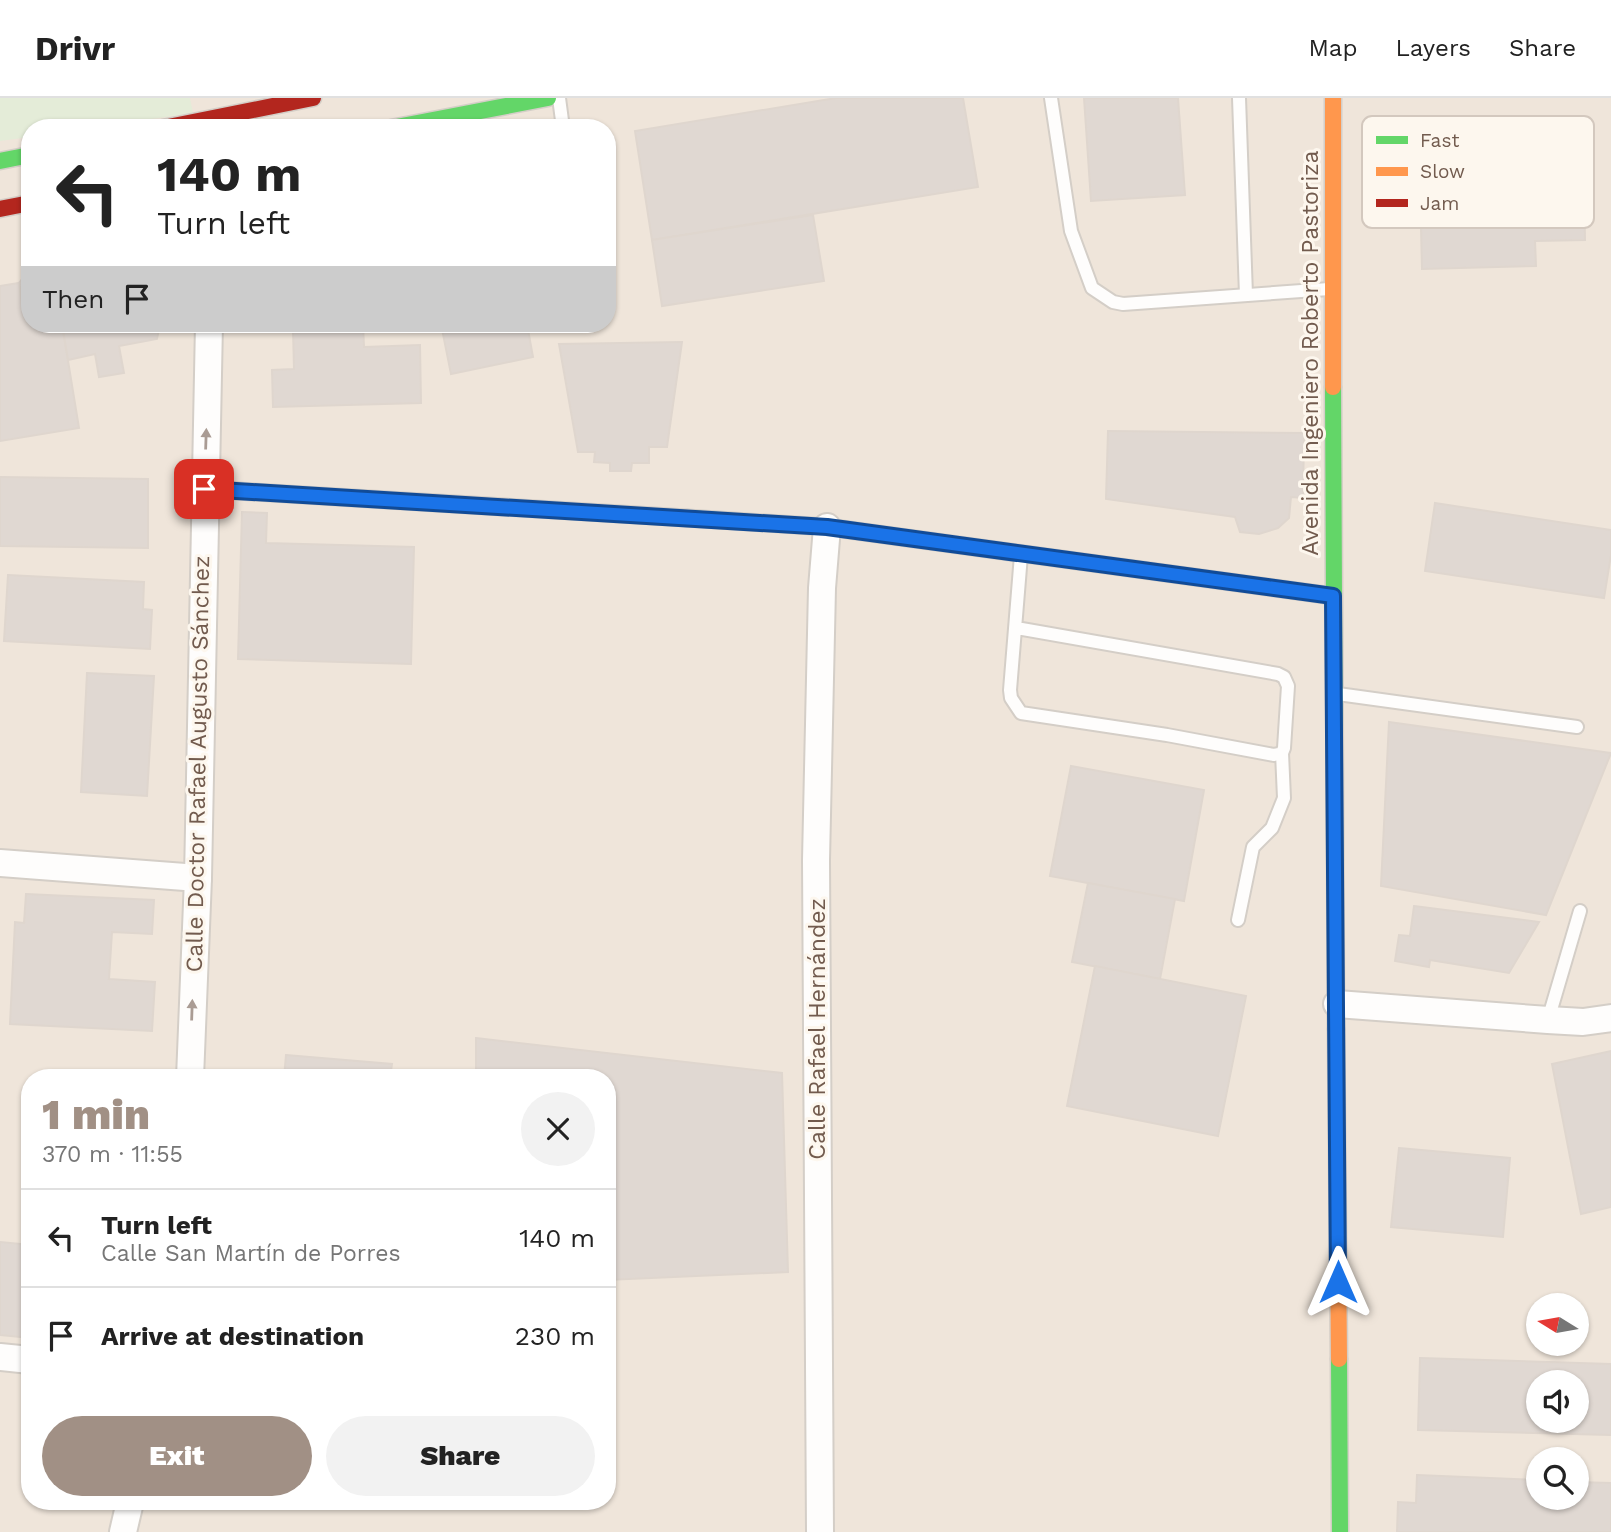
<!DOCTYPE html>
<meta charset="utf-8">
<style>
:root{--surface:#fff;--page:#f2f2f2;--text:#222;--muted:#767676;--line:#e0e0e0;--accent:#a19085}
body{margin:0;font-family:"Work Sans",sans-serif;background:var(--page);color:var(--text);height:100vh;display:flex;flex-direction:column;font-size:26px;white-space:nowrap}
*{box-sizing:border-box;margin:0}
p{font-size:23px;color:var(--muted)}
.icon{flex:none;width:38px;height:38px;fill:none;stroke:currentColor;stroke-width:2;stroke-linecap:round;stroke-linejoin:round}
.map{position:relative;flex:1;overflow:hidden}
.details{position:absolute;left:21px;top:971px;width:595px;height:441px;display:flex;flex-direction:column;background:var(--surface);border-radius:28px;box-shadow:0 2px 5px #0004}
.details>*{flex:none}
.top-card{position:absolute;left:21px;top:21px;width:595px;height:214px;border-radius:28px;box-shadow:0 2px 5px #0004;background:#fff;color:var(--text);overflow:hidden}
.needle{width:46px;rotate:281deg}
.controls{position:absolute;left:1526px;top:1195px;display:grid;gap:14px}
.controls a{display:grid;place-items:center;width:63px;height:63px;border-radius:50%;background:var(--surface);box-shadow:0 2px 5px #0004;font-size:35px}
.pin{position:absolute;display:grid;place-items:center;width:60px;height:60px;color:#fff;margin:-30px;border-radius:14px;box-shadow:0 4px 10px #0006}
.me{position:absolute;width:77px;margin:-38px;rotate:0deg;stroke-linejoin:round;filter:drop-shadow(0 0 5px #0008)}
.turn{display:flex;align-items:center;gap:24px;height:147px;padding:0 21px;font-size:32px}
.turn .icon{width:91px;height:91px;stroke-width:2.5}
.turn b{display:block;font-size:49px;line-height:60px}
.then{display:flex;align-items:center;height:66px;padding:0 21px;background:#0003;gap:14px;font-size:26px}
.round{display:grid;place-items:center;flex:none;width:74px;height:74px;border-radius:37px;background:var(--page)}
.head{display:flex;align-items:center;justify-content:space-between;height:119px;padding:0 21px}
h1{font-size:42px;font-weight:800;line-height:52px;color:var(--accent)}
.primary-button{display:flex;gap:14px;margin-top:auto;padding:14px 21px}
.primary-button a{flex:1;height:80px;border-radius:42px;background:var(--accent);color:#fff;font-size:28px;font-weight:800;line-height:80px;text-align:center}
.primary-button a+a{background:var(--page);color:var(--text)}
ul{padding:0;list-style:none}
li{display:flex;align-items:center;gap:21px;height:98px;padding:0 21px;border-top:2px solid var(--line)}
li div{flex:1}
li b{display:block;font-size:26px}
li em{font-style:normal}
header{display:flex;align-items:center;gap:42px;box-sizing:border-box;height:98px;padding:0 35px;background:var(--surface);border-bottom:2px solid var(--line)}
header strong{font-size:33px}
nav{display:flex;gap:38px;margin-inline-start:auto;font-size:24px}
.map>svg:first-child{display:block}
</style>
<header>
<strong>Drivr</strong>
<nav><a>Map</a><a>Layers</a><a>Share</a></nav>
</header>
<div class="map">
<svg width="1611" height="1434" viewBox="0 0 1611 1434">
<rect width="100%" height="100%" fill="#f7f2ec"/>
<!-- residential -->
<path fill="#efe5da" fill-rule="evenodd" d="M 0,0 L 1611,0 L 1611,1434 L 0,1434 ZM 30,30 L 607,30 L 607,226 L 30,226 ZM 30,980 L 607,980 L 607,1404 L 30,1404 ZM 1538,1208 L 1577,1208 L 1577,1246 L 1538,1246 ZM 1538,1284 L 1577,1284 L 1577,1323 L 1538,1323 ZM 1538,1362 L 1577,1362 L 1577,1400 L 1538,1400 Z"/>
<!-- green -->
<polygon fill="#e4ecd8" points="0,0 190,0 193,15 91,30 30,30 30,39 0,43"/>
<!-- building -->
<g fill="#e0d8d2" stroke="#dfd6ce" stroke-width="2" fill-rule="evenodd">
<polygon points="836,0 963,0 978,89 652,142 635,33"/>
<polygon points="1084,0 1178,0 1185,97 1091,103"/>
<polygon points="1584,85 1585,142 1535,143 1536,168 1422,171 1420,89"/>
<polygon points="813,117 824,183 662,208 652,142"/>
<polygon points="30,171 30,214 23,215 19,185"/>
<polygon points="19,185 23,215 30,214 30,226 62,226 79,330 0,343 0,188"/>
<polygon points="62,226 160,226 157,241 119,248 124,275 99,279 95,256 68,262"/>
<polygon points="270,226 363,226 364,249 420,247 421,305 273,309 272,272 294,271 293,232 270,233"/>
<polygon points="441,226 527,226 533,259 451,276"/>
<polygon points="682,244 667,349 649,349 649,365 632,365 631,373 610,373 610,365 594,364 595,354 578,354 559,246"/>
<polygon points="1108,333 1304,335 1303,400 1291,399 1289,420 1278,430 1259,436 1240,434 1235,419 1106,401"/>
<polygon points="0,379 148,381 148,450 0,448"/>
<polygon points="1435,405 1611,432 1611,457 1604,500 1425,473"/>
<polygon points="242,414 267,415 266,445 414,449 411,566 238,561"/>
<polygon points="8,477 144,484 143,511 152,512 150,551 4,543"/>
<polygon points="87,575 154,578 147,698 81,694"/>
<polygon points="1389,624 1611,655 1546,817 1381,788"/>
<polygon points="1071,668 1204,692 1184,803 1050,778"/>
<polygon points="1088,785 1175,801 1160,881 1072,864"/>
<polygon points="26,796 154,802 152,836 112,834 109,881 155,884 152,933 10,926 15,824 24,825"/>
<polygon points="1414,808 1539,824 1509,875 1430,862 1429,869 1395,863 1399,837 1410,838"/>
<polygon points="1095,868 1246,898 1218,1038 1067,1008"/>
<polygon points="476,940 782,975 788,1174 607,1182 607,980 476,980"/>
<polygon points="1611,953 1611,1109 1581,1116 1552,966"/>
<polygon points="286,957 392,966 390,980 284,980"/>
<polygon points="1399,1050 1510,1060 1503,1139 1391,1129"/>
<polygon points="0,1144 30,1147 30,1240 0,1237"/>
<path d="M 1420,1260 L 1611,1266 L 1611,1337 L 1418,1332 ZM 1538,1284 L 1577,1284 L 1577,1323 L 1538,1323 Z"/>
<polygon points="1417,1377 1538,1382 1538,1400 1577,1400 1577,1384 1611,1385 1611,1434 1397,1434 1398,1404 1416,1405"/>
</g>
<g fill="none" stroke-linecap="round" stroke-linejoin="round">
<defs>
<g id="lane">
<polyline points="559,0 563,30"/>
<polyline points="1051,0 1071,133 1092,190 1113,204 1123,206 1329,191"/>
<polyline points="1239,0 1246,197"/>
<polyline points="1016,530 1278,576 1284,579 1288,588 1284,650 1282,655 1274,657 1167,637 1021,615 1011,600 1010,592 1021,457"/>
<polyline points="1338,596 1577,629"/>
<polyline points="1238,822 1253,749 1272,730 1284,700 1282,655"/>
<polyline points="1548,922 1580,813"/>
</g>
<g id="street">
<polyline points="0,765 198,780"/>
<polyline points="1337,906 1548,922 1583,924 1611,920"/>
<polyline points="190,980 198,780 209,226"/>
<polyline points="0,1259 30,1262"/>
<polyline points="123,1434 130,1404"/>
<polyline points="820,1434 816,762 822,490 827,429"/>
</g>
<g id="fast">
<polyline points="391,30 548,0"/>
<polyline points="0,63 30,57"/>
<polyline points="1333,289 1336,931"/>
<polyline points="687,420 827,429 1333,498"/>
<polyline points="1339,1261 1340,1434"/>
</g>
<g id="slow">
<polyline points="1333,0 1333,289"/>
<polyline points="204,391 687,420"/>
<polyline points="1336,931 1339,1261"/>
</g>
<g id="jam">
<polyline points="163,30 313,0"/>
<polyline points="0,111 30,105"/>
</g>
</defs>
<!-- lane casing -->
<use href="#lane" stroke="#d4cec7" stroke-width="16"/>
<!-- street casing -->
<use href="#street" stroke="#d4cec7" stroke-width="30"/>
<!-- fast casing -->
<use href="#fast" stroke="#d4cec7" stroke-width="19"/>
<!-- slow casing -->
<use href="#slow" stroke="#d4cec7" stroke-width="19"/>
<!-- jam casing -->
<use href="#jam" stroke="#d4cec7" stroke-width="19"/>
<!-- lane -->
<use href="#lane" stroke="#fefdfc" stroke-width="12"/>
<!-- street -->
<use href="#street" stroke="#fefdfc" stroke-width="26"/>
<!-- fast -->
<use href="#fast" stroke="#63d668" stroke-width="16"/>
<!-- slow -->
<use href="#slow" stroke="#ff974d" stroke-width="16"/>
<!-- jam -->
<use href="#jam" stroke="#b3261e" stroke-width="16"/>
</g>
<!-- one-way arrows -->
<defs><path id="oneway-solid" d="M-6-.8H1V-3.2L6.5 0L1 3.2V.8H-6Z" transform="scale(1.75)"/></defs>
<g fill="#aa9c94">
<use href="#oneway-solid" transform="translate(206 341) rotate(-88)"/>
<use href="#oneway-solid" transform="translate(192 912) rotate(-88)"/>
</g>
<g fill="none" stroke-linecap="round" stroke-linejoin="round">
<defs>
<polyline id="route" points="204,391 827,429 1333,498 1338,1184"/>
</defs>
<!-- route casing -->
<use href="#route" stroke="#114b97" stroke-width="18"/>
<!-- route -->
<use href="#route" stroke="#1a73e8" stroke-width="12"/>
</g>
<g text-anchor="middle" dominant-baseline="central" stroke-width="6" stroke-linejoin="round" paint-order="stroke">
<!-- street labels -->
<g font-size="23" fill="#725b4e" stroke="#fdf7ee">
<text transform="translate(1310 255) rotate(-90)">Avenida Ingeniero Roberto Pastoriza</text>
<text transform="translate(198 666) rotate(-89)">Calle Doctor Rafael Augusto Sánchez</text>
<text transform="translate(817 931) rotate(-90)">Calle Rafael Hernández</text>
</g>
</g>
<!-- legend -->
<rect x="1362" y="18" width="232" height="112" rx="10" fill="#fdf7ee" stroke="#d3c8be" stroke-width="2"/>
<rect x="1376" y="38" width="32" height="8" fill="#63d668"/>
<rect x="1376" y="69" width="32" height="9" fill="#ff974d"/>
<rect x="1376" y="101" width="32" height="8" fill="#b3261e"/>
<g font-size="19" fill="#725b4e">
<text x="1420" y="49">Fast</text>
<text x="1420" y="80">Slow</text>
<text x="1420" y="112">Jam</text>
</g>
</svg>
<div class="controls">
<a><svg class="needle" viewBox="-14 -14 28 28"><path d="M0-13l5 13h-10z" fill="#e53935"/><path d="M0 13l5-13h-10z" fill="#767676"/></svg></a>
<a><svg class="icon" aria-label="sound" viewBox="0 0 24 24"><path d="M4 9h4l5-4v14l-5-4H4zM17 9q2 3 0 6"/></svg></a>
<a><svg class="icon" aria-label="search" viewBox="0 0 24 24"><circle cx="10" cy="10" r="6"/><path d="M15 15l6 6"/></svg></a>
</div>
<div class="pin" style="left:204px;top:391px;background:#d93025"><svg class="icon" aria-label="arrive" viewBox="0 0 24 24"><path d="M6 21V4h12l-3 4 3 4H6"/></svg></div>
<svg class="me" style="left:1338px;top:1184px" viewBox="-20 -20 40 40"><path d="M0-17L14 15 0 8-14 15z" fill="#1a73e8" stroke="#fff" stroke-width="4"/></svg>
<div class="top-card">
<div class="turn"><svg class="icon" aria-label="left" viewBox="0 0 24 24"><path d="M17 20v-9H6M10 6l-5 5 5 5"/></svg><div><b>140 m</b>Turn left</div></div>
<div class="then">Then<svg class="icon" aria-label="arrive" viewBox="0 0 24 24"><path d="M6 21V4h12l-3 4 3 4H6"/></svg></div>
</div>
<section class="details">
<div class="head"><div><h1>1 min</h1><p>370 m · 11:55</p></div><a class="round"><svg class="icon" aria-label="close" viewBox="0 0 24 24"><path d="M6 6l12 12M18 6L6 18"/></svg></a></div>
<ul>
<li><svg class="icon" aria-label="left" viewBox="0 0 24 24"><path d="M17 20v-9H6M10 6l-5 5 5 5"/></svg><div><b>Turn left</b><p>Calle San Martín de Porres</p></div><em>140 m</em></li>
<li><svg class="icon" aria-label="arrive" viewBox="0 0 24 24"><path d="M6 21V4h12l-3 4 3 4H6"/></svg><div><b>Arrive at destination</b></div><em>230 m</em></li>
</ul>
<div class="primary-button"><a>Exit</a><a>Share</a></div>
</section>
</div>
